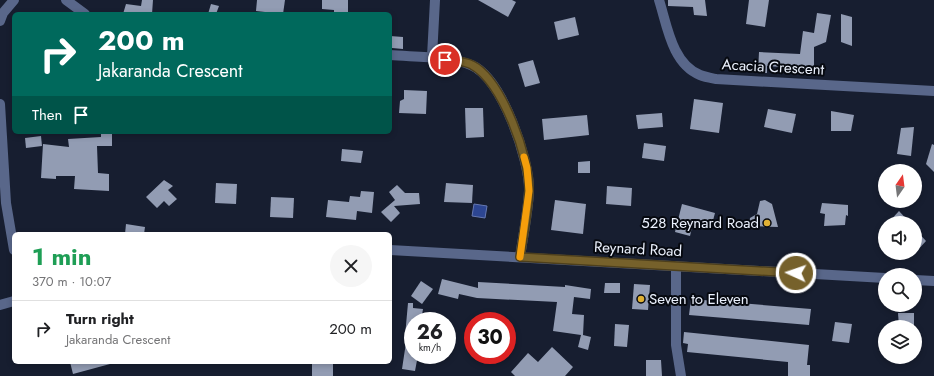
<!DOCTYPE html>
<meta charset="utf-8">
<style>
:root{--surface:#fff;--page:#f6f6f6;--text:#202124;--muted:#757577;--line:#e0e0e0}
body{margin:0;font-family:Jost,sans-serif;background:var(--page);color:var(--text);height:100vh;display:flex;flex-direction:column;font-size:15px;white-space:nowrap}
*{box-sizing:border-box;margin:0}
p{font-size:13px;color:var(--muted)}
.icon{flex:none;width:22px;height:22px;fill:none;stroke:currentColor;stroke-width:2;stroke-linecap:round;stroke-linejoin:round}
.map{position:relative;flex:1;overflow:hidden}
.side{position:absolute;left:12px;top:232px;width:380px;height:132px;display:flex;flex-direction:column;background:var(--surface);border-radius:6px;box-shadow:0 2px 6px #0003}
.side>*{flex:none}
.hud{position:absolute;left:12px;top:12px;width:380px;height:122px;border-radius:6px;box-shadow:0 2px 6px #0003;background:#00695c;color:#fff;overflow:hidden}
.needle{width:26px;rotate:14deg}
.buttons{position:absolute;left:878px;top:164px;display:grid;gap:8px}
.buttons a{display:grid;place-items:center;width:44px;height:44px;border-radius:50%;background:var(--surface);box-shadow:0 2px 6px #0003;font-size:20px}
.speed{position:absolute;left:404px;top:312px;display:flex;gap:8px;font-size:20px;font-weight:700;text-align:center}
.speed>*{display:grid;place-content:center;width:52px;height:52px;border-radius:50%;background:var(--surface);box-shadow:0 2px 6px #0003;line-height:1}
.speed small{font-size:10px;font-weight:400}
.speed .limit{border:6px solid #d22;background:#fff;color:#111}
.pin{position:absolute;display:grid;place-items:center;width:34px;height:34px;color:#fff;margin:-17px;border:2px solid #fff;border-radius:50%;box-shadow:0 1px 4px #0007}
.me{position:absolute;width:44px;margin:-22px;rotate:273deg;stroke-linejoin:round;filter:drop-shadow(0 0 3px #0008)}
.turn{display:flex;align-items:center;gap:14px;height:84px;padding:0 20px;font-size:18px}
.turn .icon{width:52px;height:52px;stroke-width:2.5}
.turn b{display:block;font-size:28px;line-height:34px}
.then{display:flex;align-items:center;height:38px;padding:0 20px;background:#0003;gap:8px;font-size:15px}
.round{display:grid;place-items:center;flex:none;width:42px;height:42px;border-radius:21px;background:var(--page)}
.head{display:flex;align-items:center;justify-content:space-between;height:68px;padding:0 20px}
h1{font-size:24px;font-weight:700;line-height:30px;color:#1e9e55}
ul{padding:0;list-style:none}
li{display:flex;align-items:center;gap:12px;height:56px;padding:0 20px;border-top:1px solid var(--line)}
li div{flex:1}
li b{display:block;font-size:15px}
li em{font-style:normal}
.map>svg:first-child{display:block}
</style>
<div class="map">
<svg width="934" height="376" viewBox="0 0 934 376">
<rect width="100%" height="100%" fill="#171e30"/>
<!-- water -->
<polygon fill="#2d4692" stroke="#6679b2" points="474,204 487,206 485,218 472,216"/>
<!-- building -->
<g fill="#929cb3">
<polygon points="142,0 153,0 152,14 123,14 126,4 141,6"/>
<polygon points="257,0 285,0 283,14 256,11"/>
<polygon points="322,0 348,0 348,14 334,14 334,10 322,9"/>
<polygon points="478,0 512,0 516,2 508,17"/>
<polygon points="668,0 705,0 707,16 694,15 693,7 668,6"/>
<polygon points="749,0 769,0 765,27 746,24"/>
<polygon points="211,4 219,6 216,14 208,14"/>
<polygon points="817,13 831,15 826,42 814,47 814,69 767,66 767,73 758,72 759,52 800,54 803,31 814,33"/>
<polygon points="841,14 852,17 852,46 841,42"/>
<polygon points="575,17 579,35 558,40 554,22"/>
<polygon points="390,36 403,37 403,49 392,48"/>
<polygon points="533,60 540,83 525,87 518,64"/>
<polygon points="404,90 427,91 426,114 399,113 400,101 404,99"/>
<polygon points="694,99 723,103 719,133 690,129"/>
<polygon points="465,108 483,108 484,137 466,138"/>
<polygon points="768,109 796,114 792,133 764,127"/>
<polygon points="831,111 854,115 851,131 831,131"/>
<polygon points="662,113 663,127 638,129 636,115"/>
<polygon points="587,115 589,135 544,140 542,119"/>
<polygon points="914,127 911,156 897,154 901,128"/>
<polygon points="101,132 112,132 112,146 97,146 98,173 109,174 109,191 74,189 75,176 56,176 56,179 41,178 43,144 69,147 68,139 101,137"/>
<polygon points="41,136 42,146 26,148 25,138"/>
<polygon points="644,143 666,146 664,161 642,158"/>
<polygon points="932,144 934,145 934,172 926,164"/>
<polygon points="342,149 363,151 361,163 341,161"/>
<polygon points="590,161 590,173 578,173 578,162"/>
<polygon points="164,180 173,186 168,190 177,199 169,206 164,201 157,208 146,197"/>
<polygon points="216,183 237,184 236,204 215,203"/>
<polygon points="446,183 473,185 472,203 444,202"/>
<polygon points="397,185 405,193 419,193 420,204 394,206 400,213 391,222 381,212 395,200 389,192"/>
<polygon points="607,186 632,188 631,206 606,204"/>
<polygon points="361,191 374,192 372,213 357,211 356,220 326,217 328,200 349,202 350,196 360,197"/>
<polygon points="271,197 294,198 293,218 270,217"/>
<polygon points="555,200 586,204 583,234 551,230"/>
<polygon points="765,200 772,204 778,227 749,226 750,218 757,214 760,201"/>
<polygon points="822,203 848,205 848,216 846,215 845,225 824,226 825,214 820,213"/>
<polygon points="682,204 715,213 711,228 693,223 690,236 675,232"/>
<polygon points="899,211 910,223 888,223"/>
<polygon points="126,224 145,227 144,234 125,234"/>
<polygon points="915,229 926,241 915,253"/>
<polygon points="442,279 478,288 478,282 565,287 565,285 591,289 590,299 574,297 572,314 584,315 583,335 591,337 588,350 578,347 581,335 553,331 557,302 477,298 459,294 458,299 438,294"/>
<polygon points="421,281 433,289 422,304 411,296"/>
<polygon points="605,283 620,283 620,293 604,293"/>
<polygon points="634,284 650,285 648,310 632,309"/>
<polygon points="691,299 811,309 809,325 689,315"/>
<polygon points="408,303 413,303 413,308 423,309 421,321 413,321 413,355 418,355 415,371 402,369 407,336 405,336"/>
<polygon points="898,313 914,313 914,327 899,327"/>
<polygon points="835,322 852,324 849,343 832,341"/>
<polygon points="615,324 629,325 627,347 614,346"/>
<polygon points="684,332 809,345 807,365 810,365 810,376 788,376 788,362 687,352 688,344 683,343"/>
<polygon points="552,347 573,367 565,376 515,376 511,372 528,353 538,362"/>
<polygon points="646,360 661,360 662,376 646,376"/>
<polygon points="70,362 110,362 110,364 73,374"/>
<rect x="312" y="362" width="21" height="14"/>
</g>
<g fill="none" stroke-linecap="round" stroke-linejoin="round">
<!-- minor -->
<g stroke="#59678a" stroke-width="10">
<polyline points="66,0 85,14"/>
<path d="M 659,0 C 667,25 672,64 700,75 C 705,77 711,78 716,79 L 934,91"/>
<polyline points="0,21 3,13 14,0"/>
<path d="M 390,55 C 414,57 449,56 471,65 C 502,77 530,161 529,191 C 528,213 523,236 520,257"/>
<polyline points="432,57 435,0"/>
<polyline points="0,104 6,203 14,250"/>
<polyline points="390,250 885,278"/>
<polyline points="676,266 676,345 681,376"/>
<polyline points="915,280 934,281"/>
<polyline points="0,305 14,301"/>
</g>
</g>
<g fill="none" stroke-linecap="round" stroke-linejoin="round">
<defs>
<path id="route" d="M 445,60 C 454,61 465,61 472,65 C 502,80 530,159 529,190 C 528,213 523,236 520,257 L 796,273"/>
</defs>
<!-- route casing -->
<use href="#route" stroke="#4d3f1c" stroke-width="10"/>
<!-- route -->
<use href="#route" stroke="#76612b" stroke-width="7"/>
<!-- slow -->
<polyline stroke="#f59e0b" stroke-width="7" points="520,257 529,191 527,168 524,157"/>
</g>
<!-- markers -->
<g fill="#dfb034" stroke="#060910" stroke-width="1.5">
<circle cx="767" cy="223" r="4"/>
<circle cx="641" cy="299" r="4"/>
</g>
<g text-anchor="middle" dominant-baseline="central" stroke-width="4" stroke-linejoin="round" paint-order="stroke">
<!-- street labels -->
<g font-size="15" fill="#ebf1fd" stroke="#060910">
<text transform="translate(773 67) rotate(3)">Acacia Crescent</text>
<text transform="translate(638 249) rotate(3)">Reynard Road</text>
</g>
<!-- poi labels -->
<g font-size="15" fill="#ebf1fd" stroke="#060910" text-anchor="end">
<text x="759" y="223">528 Reynard Road</text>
<text x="649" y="299" text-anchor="start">Seven to Eleven</text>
</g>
</g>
</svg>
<div class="buttons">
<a><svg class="needle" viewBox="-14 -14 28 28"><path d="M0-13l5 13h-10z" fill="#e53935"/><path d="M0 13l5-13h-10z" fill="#757577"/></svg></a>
<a><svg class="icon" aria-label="sound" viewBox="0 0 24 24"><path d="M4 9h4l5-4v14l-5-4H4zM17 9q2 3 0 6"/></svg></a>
<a><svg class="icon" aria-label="search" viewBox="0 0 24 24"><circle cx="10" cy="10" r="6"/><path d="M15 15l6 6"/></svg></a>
<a><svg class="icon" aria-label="layers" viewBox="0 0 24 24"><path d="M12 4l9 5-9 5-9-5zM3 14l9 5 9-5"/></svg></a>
</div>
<div class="speed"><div>26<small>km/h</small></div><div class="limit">30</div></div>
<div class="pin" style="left:445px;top:60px;background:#d93025"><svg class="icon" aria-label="arrive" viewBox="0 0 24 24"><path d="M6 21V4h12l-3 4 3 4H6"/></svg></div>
<svg class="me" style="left:796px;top:273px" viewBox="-20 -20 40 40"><circle r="17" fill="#76612b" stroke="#fff" stroke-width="3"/><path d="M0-11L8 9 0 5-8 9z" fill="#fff"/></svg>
<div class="hud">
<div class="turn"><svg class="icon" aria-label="right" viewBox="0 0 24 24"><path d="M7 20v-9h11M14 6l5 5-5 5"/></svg><div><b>200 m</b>Jakaranda Crescent</div></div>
<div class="then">Then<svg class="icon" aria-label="arrive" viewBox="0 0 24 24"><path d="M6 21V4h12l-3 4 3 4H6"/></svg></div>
</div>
<section class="side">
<div class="head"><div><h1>1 min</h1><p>370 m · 10:07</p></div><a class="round"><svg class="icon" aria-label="close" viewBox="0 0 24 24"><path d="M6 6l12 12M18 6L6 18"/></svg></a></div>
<ul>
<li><svg class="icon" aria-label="right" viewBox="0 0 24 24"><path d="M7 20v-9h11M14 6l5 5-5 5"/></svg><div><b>Turn right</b><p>Jakaranda Crescent</p></div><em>200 m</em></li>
</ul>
</section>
</div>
